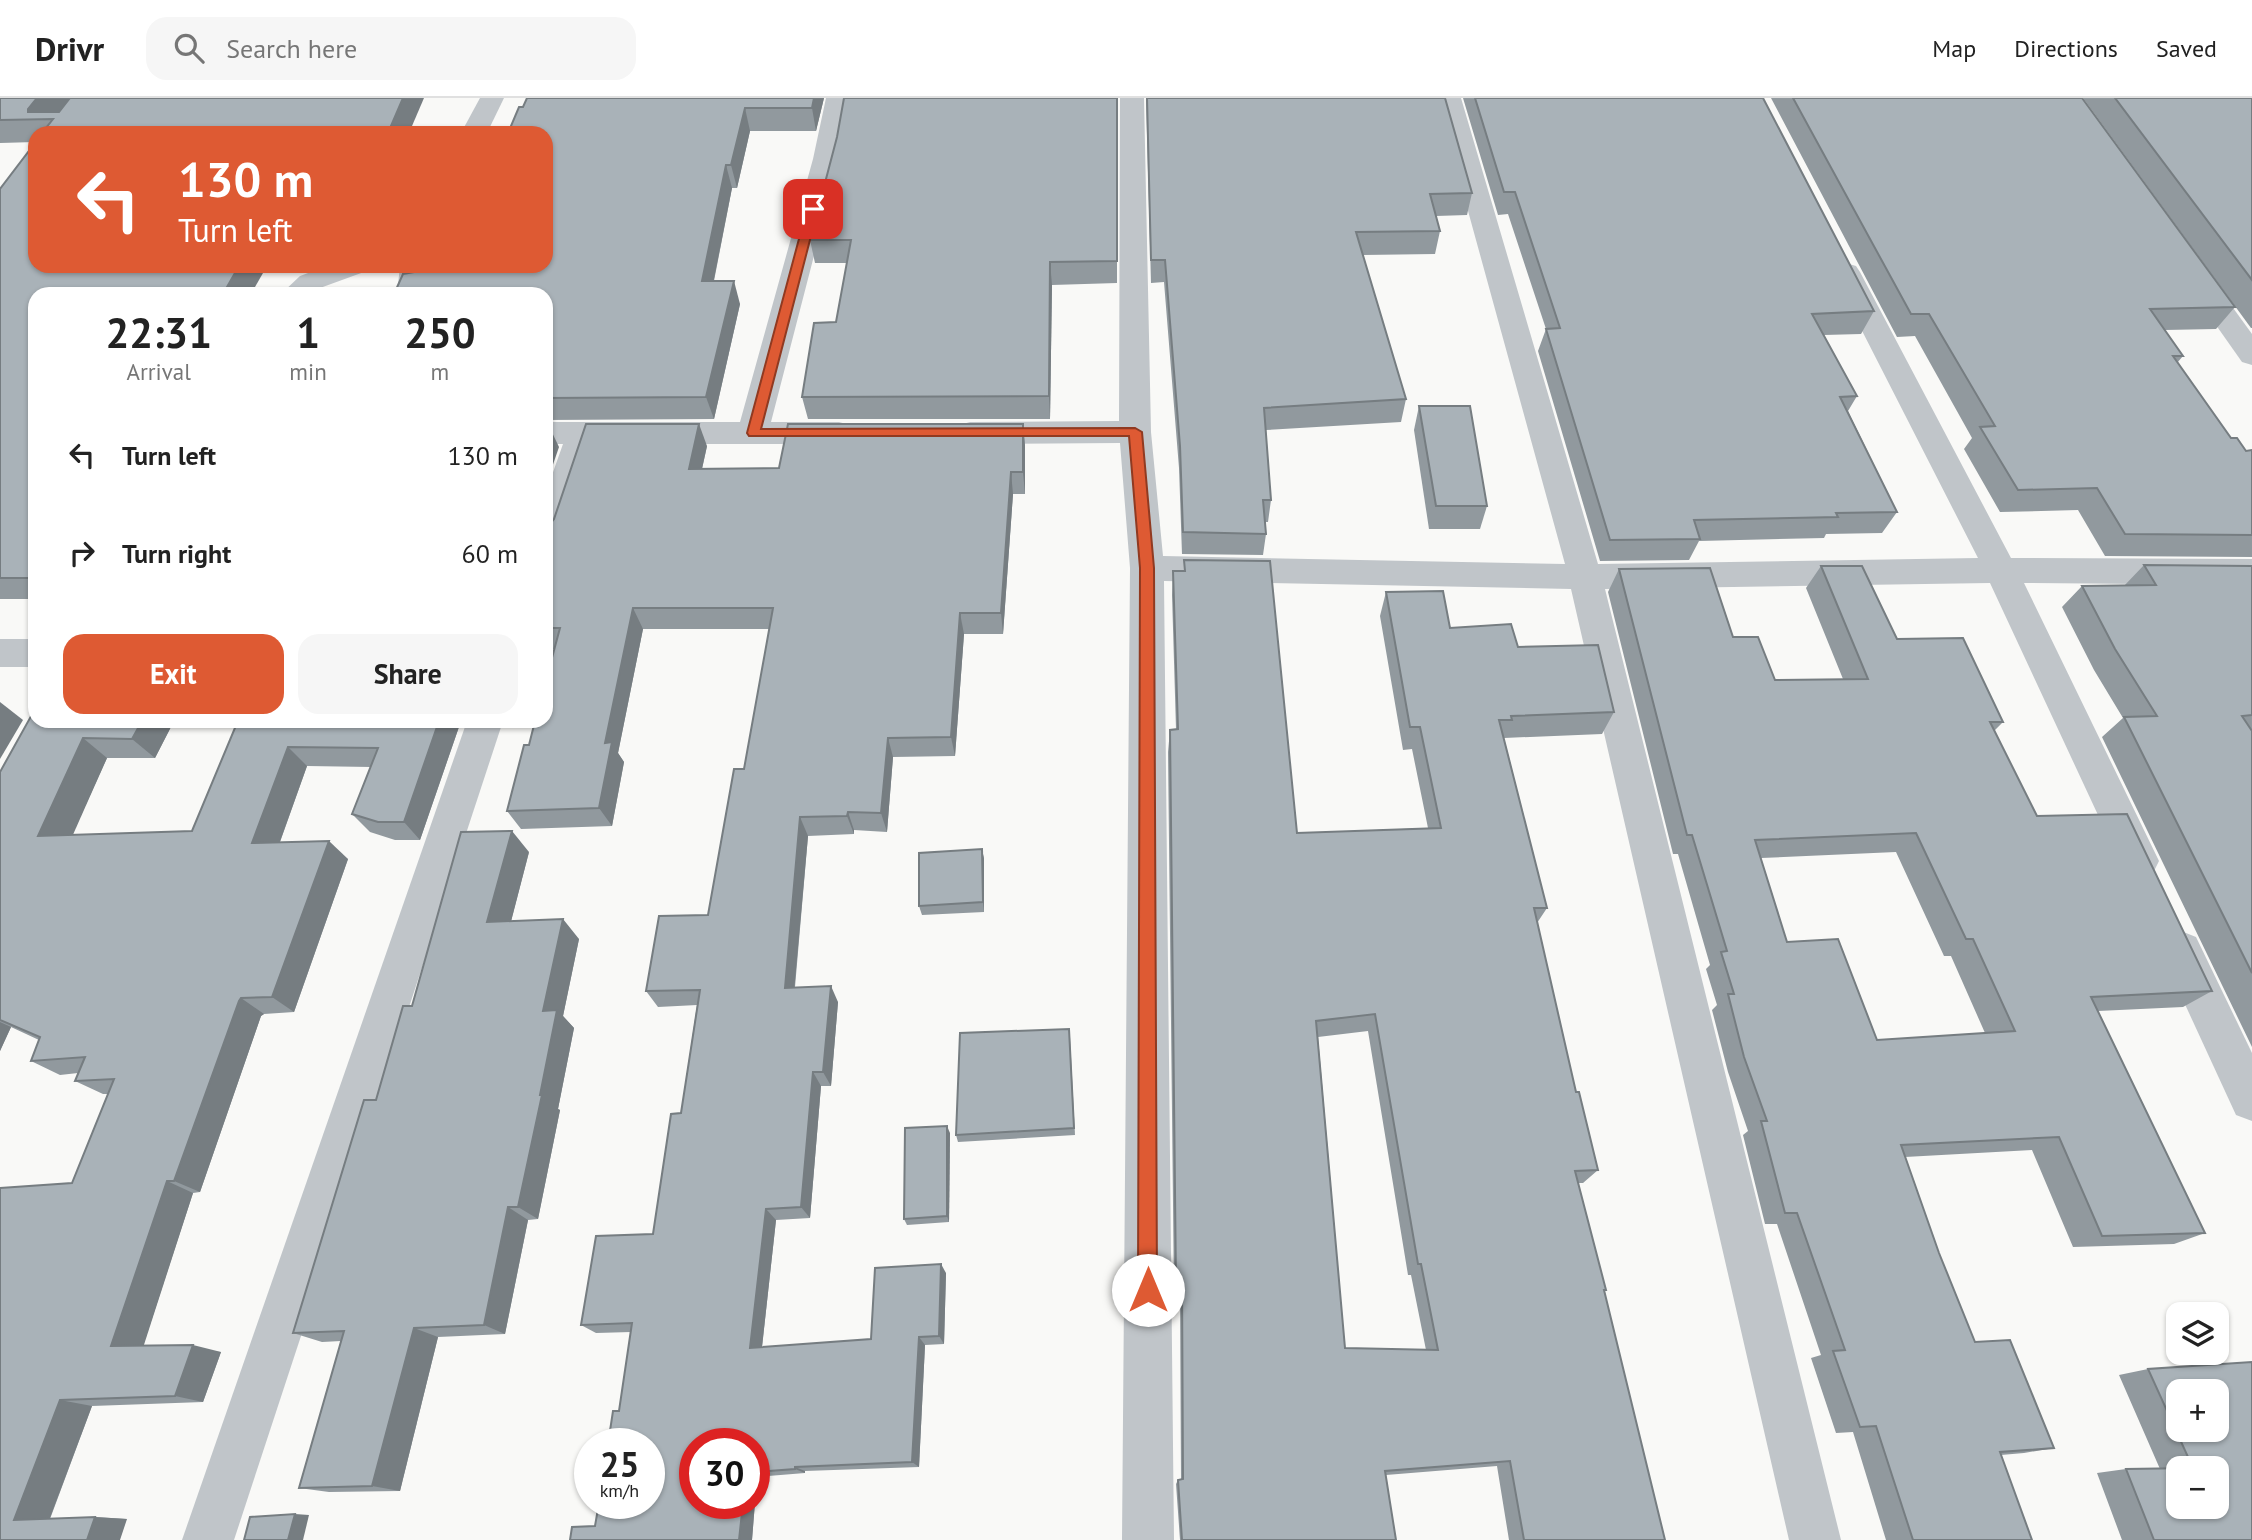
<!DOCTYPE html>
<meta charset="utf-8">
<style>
:root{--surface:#fff;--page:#f6f6f6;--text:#222;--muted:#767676;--line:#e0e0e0;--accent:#de5a33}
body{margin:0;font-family:"PT Sans",sans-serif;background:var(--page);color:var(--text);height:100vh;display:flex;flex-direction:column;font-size:26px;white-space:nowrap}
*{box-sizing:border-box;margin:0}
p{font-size:23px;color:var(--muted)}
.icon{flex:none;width:38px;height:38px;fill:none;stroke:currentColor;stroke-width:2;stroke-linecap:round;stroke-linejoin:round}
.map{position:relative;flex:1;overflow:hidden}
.details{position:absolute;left:28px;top:189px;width:525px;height:441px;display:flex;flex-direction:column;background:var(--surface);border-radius:21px;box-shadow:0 2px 5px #0004}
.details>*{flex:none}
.top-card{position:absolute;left:28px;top:28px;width:525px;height:147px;border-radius:21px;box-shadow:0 2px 5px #0004;background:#de5a33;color:#fff;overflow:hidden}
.buttons{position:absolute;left:2166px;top:1204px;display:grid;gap:14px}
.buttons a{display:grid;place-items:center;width:63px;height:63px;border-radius:14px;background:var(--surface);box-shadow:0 2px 5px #0004;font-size:35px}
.speed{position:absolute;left:574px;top:1330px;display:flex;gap:14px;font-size:35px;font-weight:700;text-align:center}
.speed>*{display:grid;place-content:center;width:91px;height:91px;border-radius:50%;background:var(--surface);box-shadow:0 2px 5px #0004;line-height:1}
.speed small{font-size:18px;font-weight:400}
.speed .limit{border:10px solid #d22;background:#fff;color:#111}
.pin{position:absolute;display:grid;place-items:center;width:60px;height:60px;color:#fff;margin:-30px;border-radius:14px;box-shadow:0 4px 10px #0006}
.me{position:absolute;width:77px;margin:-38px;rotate:0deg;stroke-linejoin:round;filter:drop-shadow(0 0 5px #0008)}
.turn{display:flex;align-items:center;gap:24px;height:147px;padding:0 35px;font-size:32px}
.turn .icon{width:91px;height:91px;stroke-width:2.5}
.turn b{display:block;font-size:49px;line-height:60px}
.eta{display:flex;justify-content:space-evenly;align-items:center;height:119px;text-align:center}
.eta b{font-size:42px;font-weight:800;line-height:49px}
.action{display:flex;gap:14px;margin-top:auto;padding:14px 35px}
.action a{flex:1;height:80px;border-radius:21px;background:var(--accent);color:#fff;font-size:28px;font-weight:800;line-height:80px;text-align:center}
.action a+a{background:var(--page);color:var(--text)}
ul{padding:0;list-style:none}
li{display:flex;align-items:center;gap:21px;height:98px;padding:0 35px}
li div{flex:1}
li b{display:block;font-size:26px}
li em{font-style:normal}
header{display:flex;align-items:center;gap:42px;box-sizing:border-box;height:98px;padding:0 35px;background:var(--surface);border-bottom:2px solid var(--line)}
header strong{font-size:33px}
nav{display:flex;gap:38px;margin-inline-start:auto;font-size:24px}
.search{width:490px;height:63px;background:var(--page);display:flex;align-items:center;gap:18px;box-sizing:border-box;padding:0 24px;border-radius:21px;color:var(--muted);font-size:26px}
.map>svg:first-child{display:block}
</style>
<header>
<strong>Drivr</strong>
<div class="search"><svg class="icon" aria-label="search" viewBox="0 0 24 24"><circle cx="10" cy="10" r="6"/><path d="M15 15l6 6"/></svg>Search here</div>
<nav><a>Map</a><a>Directions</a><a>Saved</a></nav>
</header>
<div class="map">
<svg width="2252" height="1442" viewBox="0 0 2252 1442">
<rect width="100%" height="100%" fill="#f9f9f7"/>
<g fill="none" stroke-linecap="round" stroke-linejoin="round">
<!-- minor -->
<g fill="#c0c5c9" fill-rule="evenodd">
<polygon points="480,0 504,0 487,35 461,35"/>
<polygon points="826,0 850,0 839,61 771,324 839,324 850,327 855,335 850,343 839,346 594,346 563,441 558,450 546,453 546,394 563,346 546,346 546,324 740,324 813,61"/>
<polygon points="1120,0 1144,0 1151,334 1163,458 1565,466 1437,0 1461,0 1598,466 1978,460 1832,174 1836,168 1846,165 1856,168 1860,174 2011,460 2252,461 2252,487 2024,485 2159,763 2153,775 2139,780 2125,775 1990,485 1605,491 1841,1442 1789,1442 1571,491 1164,483 1174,1442 1122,1442 1130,470 1120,345 970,346 959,343 954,335 959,327 970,324 1119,323"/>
<polygon points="2194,167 2204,170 2252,236 2252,267 2242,264 2180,176 2184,170"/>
<polygon points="327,168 368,168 364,174 320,190 313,196 281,196 300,178"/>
<polygon points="400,168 428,168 425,196 397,196"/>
<rect x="0" y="541" width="35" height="28"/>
<polygon points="467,623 503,623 234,1442 182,1442"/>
<polygon points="2181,833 2196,839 2252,955 2252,1023 2236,1017 2160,852 2166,839"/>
</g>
</g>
<!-- wall -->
<g fill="#91999e" fill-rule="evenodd">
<polygon points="0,0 409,35 35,35 35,44 0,45"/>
<polygon points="824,0 816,33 750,33 737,90 732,90 714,183 740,206 714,321 546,322 546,35"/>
<polygon points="1117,0 1117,185 1052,187 1050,321 808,321 802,299 836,224 847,165 815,165 810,142 837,39"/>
<polygon points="1146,0 1445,0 1472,95 1467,117 1436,118 1440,133 1435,156 1363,157 1406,301 1401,324 1266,332 1271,402 1268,424 1265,424 1266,436 1263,457 1182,456 1179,370 1164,184 1151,185"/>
<polygon points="1463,0 1763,0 1874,213 1861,236 1824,237 1857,298 1848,313 1897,414 1882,435 1826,436 1824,440 1699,443 1689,462 1600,463 1538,253 1546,231 1508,116 1498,117"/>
<polygon points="1771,0 2082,0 2235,209 2216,231 2165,232 2183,258 2177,265 2231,340 2246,353 2252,352 2252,459 2105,458 2078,412 2000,414 1964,351 1972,340 1915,238 1897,239"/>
<polygon points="2083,0 2252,0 2252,230 2251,230"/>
<polygon points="0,91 35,196 35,501 0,501"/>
<polygon points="1419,308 1487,408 1480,431 1429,431 1414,332"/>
<path d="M 1023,326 L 1025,348 L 1025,396 L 1013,396 L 1003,536 L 964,536 L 955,658 L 893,659 L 887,734 L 854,732 L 854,736 L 808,738 L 795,889 L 838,904 L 831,988 L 821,988 L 810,1120 L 776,1122 L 762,1249 L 871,1241 L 946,1175 L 944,1246 L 925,1247 L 919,1369 L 805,1373 L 805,1375 L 757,1379 L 752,1442 L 570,1442 L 595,1428 L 619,1313 L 631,1234 L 596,1235 L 581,1227 L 653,1136 L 681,1015 L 697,907 L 658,909 L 646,893 L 708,817 L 744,671 L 769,531 L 643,531 L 618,655 L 624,664 L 612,728 L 521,731 L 507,713 L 529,647 L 554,551 L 546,551 L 546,431 L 707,348 L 702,371 L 779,370 ZM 754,1346 L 754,1405 L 695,1405 Z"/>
<path d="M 1184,462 L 1297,735 L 1428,730 L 1412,651 L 1403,652 L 1380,518 L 1386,494 L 1450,530 L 1518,549 L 1614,614 L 1602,636 L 1504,640 L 1547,810 L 1537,825 L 1576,994 L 1598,1072 L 1583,1085 L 1578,1085 L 1606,1192 L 1604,1193 L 1665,1442 L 1509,1442 L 1497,1368 L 1386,1377 L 1396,1442 L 1180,1442 L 1176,1386 L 1178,1382 L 1181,1381 L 1180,1195 L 1174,1195 L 1168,654 L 1170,632 L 1176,631 L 1172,497 L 1173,473 L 1184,473 ZM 1368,933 L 1408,1177 L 1411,1177 L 1426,1252 L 1345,1250 L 1318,939 Z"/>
<polygon points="2144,467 2252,468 2252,949 2102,639 2123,620 2094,572 2062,509 2082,488 2124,488"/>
<path d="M 1821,468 L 1897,541 L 2003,624 L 1994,633 L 2037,718 L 2212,893 L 2183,909 L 2098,913 L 2205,1135 L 2174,1146 L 2073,1149 L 2032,1052 L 1905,1059 L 1939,1155 L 1975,1244 L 2054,1350 L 2024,1355 L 2001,1357 L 2032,1442 L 1886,1442 L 1853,1334 L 1836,1335 L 1811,1260 L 1821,1257 L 1777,1126 L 1765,1126 L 1743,1037 L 1748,1033 L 1728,974 L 1712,912 L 1717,907 L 1706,871 L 1710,867 L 1678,756 L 1673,756 L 1608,494 L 1619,471 L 1733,539 L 1775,582 L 1843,581 L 1806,490 ZM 1896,754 L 1944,858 L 1951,858 L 1985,935 L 1877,942 L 1787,844 L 1761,760 Z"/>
<polygon points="35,611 174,623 155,660 107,660 72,737 192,733 269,623 461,623 420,742 395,742 370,734 352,716 371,669 307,668 280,744 348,761 294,914 264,916 261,918 200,1094 193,1095 143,1248 221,1254 203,1304 92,1308 50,1421 95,1419 127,1421 0,1442 72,1085 108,996 103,996 75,983 78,975 60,977 31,963 39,942 11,929 0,953 0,674"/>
<polygon points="982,751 984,761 984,814 922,817 919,808"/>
<polygon points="529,754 511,823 579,841 563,918 574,930 558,1011 560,1012 538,1121 528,1122 505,1236 438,1239 400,1393 329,1394 299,1390 341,1243 322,1244 293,1235 376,1002 412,908"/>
<polygon points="1070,939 1075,1037 958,1044 956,1037"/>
<polygon points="950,1035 949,1124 907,1127 904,1121"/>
<polygon points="2148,1271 2252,1442 2122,1442 2097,1375 2126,1371 2160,1371 2119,1277"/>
</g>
<!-- shaded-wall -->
<g fill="#767d81">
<polygon points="37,0 72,0 53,21 28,14 28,11"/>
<polygon points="403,0 424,0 409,35 388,35"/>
<polygon points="814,0 824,0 816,33 812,10"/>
<polygon points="745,10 750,33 737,90 731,67"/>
<polygon points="726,67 732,90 709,206 702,183"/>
<polygon points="1050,164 1052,187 1050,321 1049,298"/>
<polygon points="239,168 267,168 251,196 223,196"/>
<polygon points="734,183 740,206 714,321 706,299"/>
<polygon points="548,326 559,349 546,387 546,333"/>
<polygon points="699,326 707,348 697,393 689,371"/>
<polygon points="1023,326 1025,348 1025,396 1023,374"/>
<polygon points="1011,374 1013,396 1003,536 1001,515"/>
<polygon points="35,473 35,484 31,480"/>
<polygon points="633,510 643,531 618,655 624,664 612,728 599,710 605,645"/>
<polygon points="960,515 964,536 955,658 951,639"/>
<polygon points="0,604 23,622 0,661"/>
<polygon points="142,623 174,623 155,660 132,641"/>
<polygon points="439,623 461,623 420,742 404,724"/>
<polygon points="83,640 107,660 64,757 38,738"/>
<polygon points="888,640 893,659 887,734 881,715"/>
<polygon points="288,649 307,668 273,763 252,745"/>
<polygon points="848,714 854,732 854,736 847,718"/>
<polygon points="800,719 808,738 793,905 785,890"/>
<polygon points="512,733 529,754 506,843 487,824"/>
<polygon points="329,743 348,761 294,914 272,899"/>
<polygon points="982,751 984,761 984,814 983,804"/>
<polygon points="563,821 579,841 563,918 574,930 558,1011 560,1012 538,1121 518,1109 540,997 543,913"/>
<polygon points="831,888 838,904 831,988 823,974"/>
<polygon points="241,900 264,916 261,918 200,1094 174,1083 239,903"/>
<polygon points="0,924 11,929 0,953"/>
<polygon points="813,974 821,988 810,1120 801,1109"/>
<polygon points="947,1028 950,1035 949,1124 947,1118"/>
<polygon points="167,1083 193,1095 141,1256 111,1248"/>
<polygon points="508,1109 528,1122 505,1236 484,1227"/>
<polygon points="766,1111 776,1122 761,1258 750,1250"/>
<polygon points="941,1166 946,1175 944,1246 939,1238"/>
<polygon points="414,1230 438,1239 400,1393 372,1388"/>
<polygon points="919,1239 925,1247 919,1369 912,1364"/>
<polygon points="193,1247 221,1254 203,1304 175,1298"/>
<polygon points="60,1302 92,1308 48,1425 14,1422"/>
<polygon points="795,1369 805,1373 805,1375 795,1371"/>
<polygon points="754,1378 757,1379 752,1442 739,1442 743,1405 754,1405"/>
<polygon points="295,1416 309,1417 303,1442 288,1442"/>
<polygon points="95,1419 127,1421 120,1442 87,1442"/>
</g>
<!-- building -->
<g fill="#a9b2b8" stroke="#767d81" stroke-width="2" fill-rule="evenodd">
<polygon points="0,0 37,0 28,11 28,14 59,14 70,0 403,0 388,35 42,35 53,21 0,22"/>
<polygon points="527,0 814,0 812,10 745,10 731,67 726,67 702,183 734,183 706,299 546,300 546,196 394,196 403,176 415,174 416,168 546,168 546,35 508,35 519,9 523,9"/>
<polygon points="844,0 1117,0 1117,163 1050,164 1049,298 802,299 814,225 836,224 851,142 810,142 837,39"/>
<polygon points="1147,0 1445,0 1472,95 1430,96 1440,133 1356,134 1406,301 1264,310 1271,402 1263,402 1266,436 1183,434 1180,348 1165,162 1151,162"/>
<polygon points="1475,0 1763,0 1874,213 1812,216 1857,298 1840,299 1897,414 1836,415 1838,419 1694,422 1700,441 1610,442 1546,231 1560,230 1515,94 1504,94"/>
<polygon points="1793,0 2082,0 2235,209 2150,211 2183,258 2173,258 2231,340 2237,340 2246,353 2252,352 2252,437 2125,436 2097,390 2018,392 1980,329 1995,328 1929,216 1911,216"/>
<polygon points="2115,0 2252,0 2252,182"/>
<polygon points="35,45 35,168 239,168 223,196 35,196 35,473 31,480 0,480 0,91"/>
<polygon points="1419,308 1470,308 1487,408 1436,408"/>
<polygon points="586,326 699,326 689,371 779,370 788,326 1023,326 1023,374 1011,374 1001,515 960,515 951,639 888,640 881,715 848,714 847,718 800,719 785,890 831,888 823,974 813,974 801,1109 766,1111 750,1250 871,1241 875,1170 941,1166 939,1238 919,1239 912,1364 795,1369 795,1371 754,1374 754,1346 695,1346 695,1405 743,1405 739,1442 570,1442 572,1429 595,1428 599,1405 649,1405 649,1346 608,1346 613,1313 619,1313 632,1225 581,1227 596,1138 653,1136 671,1016 681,1015 700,892 646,893 659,818 708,817 734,671 744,671 773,510 633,510 605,645 612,644 599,710 507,713 524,647 529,647 535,623 546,623 546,582 560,530 546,530 546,431 554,421"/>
<path d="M 1184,462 L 1270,463 L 1297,735 L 1441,730 L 1420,629 L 1410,629 L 1386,494 L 1443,493 L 1450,530 L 1511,526 L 1518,549 L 1598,547 L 1614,614 L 1511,618 L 1512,622 L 1499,622 L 1547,810 L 1534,810 L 1576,994 L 1579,994 L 1598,1072 L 1575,1073 L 1606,1192 L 1604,1192 L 1665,1442 L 1524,1442 L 1510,1363 L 1385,1373 L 1396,1442 L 1182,1442 L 1178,1382 L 1183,1381 L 1182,1184 L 1176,1185 L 1170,632 L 1178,631 L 1173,473 L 1185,473 ZM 1375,916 L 1418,1166 L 1421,1166 L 1438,1252 L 1345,1250 L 1316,923 Z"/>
<polygon points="2144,467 2252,468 2252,617 2242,618 2252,633 2252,875 2124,619 2157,618 2115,551 2082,488 2156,487"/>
<path d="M 1821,468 L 1862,468 L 1897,541 L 1963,540 L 2003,624 L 1990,624 L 2037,718 L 2127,716 L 2212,893 L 2091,899 L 2205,1135 L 2102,1138 L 2059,1039 L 1901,1047 L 1939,1155 L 1975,1244 L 2010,1242 L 2054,1350 L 2000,1354 L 2032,1442 L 1913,1442 L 1876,1328 L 1860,1329 L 1833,1253 L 1845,1252 L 1797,1115 L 1785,1115 L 1761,1023 L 1767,1023 L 1744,959 L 1728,896 L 1734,896 L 1721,854 L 1727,853 L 1692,737 L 1687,737 L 1619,471 L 1710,470 L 1733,539 L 1758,539 L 1775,582 L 1868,581 ZM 1916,735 L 1966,841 L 1973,841 L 2015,933 L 1877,942 L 1838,841 L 1787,844 L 1755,742 Z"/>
<polygon points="35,611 35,623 142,623 132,641 83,640 38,738 192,733 237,625 269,624 269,623 439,623 404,724 378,724 352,716 378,650 288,649 252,745 329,743 272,899 241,900 239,903 174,1083 167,1083 111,1248 193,1247 175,1298 60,1302 14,1422 95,1419 87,1442 0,1442 0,1090 72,1085 114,981 75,983 85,959 31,963 40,939 0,922 0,674"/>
<polygon points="512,733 487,824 563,821 543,913 557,912 540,997 542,997 518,1109 508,1109 484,1227 414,1230 372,1388 299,1390 344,1233 293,1235 364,1002 376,1002 403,908 412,908 461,734"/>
<polygon points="982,751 983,804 919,808 919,755"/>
<polygon points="1069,931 1074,1030 956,1037 960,935"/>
<polygon points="947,1028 947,1118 904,1121 905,1030"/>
<path d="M 2252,1264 L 2252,1442 L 2154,1442 L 2126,1371 L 2193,1370 L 2148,1271 ZM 2179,1293 L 2217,1293 L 2217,1332 L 2179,1332 ZM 2179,1370 L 2217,1370 L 2217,1409 L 2179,1409 Z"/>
<polygon points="295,1416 288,1442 244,1442 250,1419"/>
</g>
<!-- route -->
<polygon fill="#de5a33" stroke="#903a21" stroke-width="2" points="813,108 818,111 761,331 1135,330 1142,334 1154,470 1157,1192 1155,1199 1148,1202 1141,1199 1138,1192 1140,470 1129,338 749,338 747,335 807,111"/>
</svg>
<div class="buttons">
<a><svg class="icon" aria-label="layers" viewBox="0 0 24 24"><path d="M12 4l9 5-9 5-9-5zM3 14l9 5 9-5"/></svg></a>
<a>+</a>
<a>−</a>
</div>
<div class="speed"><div>25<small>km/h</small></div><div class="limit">30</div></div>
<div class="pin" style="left:813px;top:111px;background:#d93025"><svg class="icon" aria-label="arrive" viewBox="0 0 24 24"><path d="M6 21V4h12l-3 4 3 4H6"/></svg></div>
<svg class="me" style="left:1148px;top:1192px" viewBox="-20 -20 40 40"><circle r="19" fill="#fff"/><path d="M0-13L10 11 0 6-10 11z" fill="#de5a33"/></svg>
<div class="top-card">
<div class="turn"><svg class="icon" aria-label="left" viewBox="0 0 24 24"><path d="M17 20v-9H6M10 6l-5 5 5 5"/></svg><div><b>130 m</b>Turn left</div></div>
</div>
<section class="details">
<div class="eta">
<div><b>22:31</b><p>Arrival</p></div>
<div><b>1</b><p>min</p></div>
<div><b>250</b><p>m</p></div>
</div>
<ul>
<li><svg class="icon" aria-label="left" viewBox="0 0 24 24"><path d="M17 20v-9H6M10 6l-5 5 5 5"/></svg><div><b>Turn left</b></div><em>130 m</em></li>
<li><svg class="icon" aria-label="right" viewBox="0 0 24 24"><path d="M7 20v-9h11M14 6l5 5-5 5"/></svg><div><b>Turn right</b></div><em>60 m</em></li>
</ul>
<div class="action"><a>Exit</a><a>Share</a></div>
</section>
</div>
